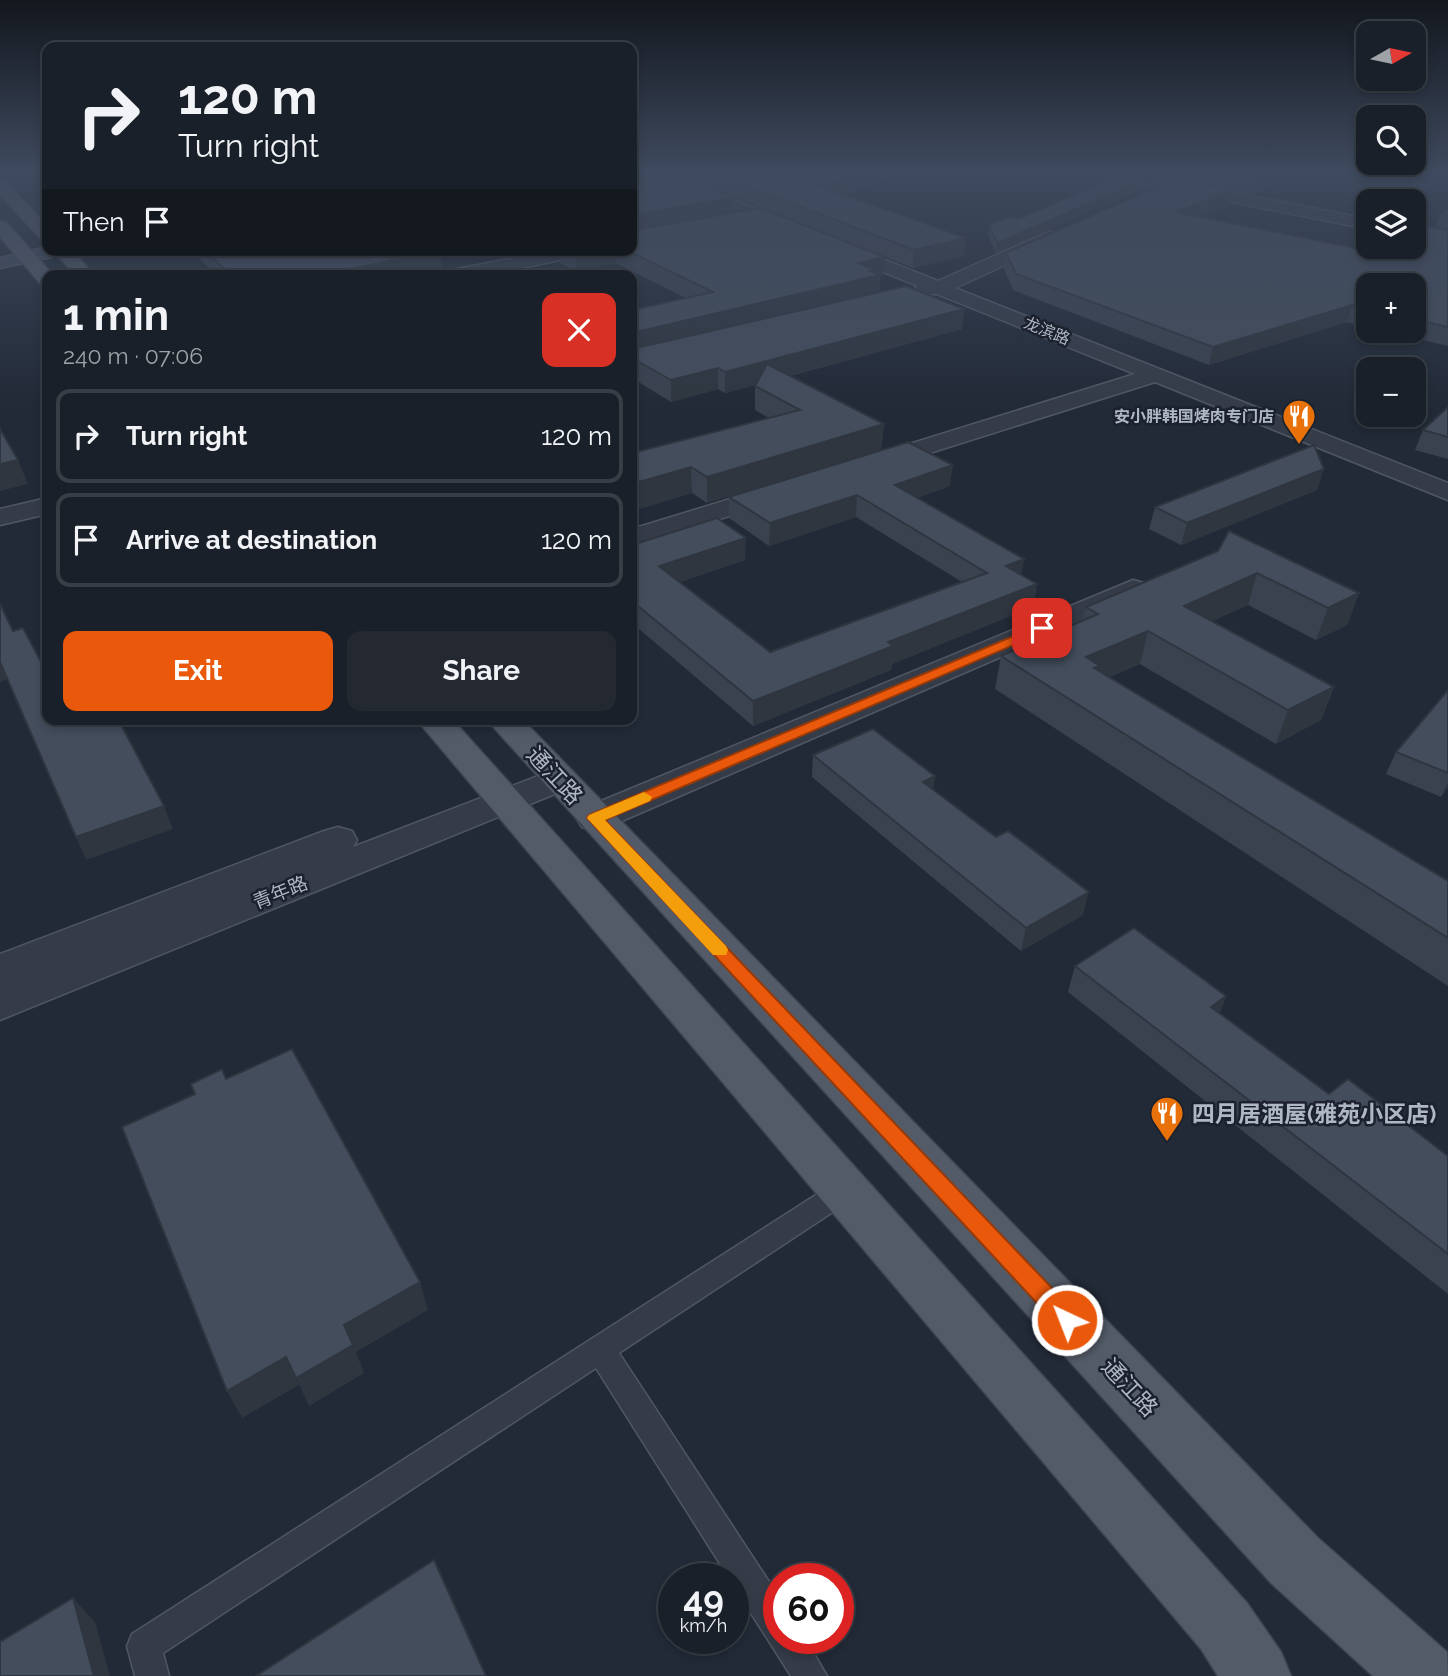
<!DOCTYPE html>
<meta charset="utf-8">
<style>
:root{--surface:#1a2029;--page:#232831;--text:#f1f3f6;--muted:#9fa3a8;--line:#383e46;--accent:#ea580c}
body{margin:0;font-family:Raleway,"Noto Sans SC",sans-serif;background:var(--page);color:var(--text);height:100vh;display:flex;flex-direction:column;font-size:26px;white-space:nowrap}
*{box-sizing:border-box;margin:0}
p{font-size:23px;color:var(--muted)}
.icon{flex:none;width:38px;height:38px;fill:none;stroke:currentColor;stroke-width:2;stroke-linecap:round;stroke-linejoin:round}
.map{position:relative;flex:1;overflow:hidden}
.details{position:absolute;left:42px;top:270px;width:595px;height:455px;display:flex;flex-direction:column;background:var(--surface);border-radius:14px;box-shadow:0 4px 10px #0003,0 0 0 2px var(--line)}
.details>*{flex:none}
.banner{position:absolute;left:42px;top:42px;width:595px;height:214px;border-radius:14px;box-shadow:0 4px 10px #0003,0 0 0 2px var(--line);background:#1a2029;color:var(--text);overflow:hidden}
.needle{width:46px;rotate:81deg}
.tools{position:absolute;left:1356px;top:21px;display:grid;gap:14px}
.tools a{display:grid;place-items:center;width:70px;height:70px;border-radius:14px;background:var(--surface);box-shadow:0 4px 10px #0003,0 0 0 2px var(--line);font-size:35px}
.speed{position:absolute;left:658px;top:1563px;display:flex;gap:14px;font-size:35px;font-weight:700;text-align:center}
.speed>*{display:grid;place-content:center;width:91px;height:91px;border-radius:50%;background:var(--surface);box-shadow:0 4px 10px #0003,0 0 0 2px var(--line);line-height:1}
.speed small{font-size:18px;font-weight:400}
.speed .limit{border:10px solid #d22;background:#fff;color:#111}
.pin{position:absolute;display:grid;place-items:center;width:60px;height:60px;color:#fff;margin:-30px;border-radius:14px;box-shadow:0 4px 10px #0006}
.me{position:absolute;width:77px;margin:-38px;rotate:317deg;stroke-linejoin:round;filter:drop-shadow(0 0 5px #0008)}
.turn{display:flex;align-items:center;gap:24px;height:147px;padding:0 21px;font-size:32px}
.turn .icon{width:91px;height:91px;stroke-width:2.5}
.turn b{display:block;font-size:49px;line-height:60px}
.then{display:flex;align-items:center;height:66px;padding:0 21px;background:#0003;gap:14px;font-size:26px}
.round{display:grid;place-items:center;flex:none;width:74px;height:74px;border-radius:14px;background:var(--page)}
.overview{display:flex;align-items:center;justify-content:space-between;height:119px;padding:0 21px}
h1{font-size:42px;font-weight:700;line-height:52px}
.button{display:flex;gap:14px;margin-top:auto;padding:14px 21px}
.button a{flex:1;height:80px;border-radius:14px;background:var(--accent);color:#fff;font-size:28px;font-weight:700;line-height:80px;text-align:center}
.button a+a{background:var(--page);color:var(--text)}
ul{padding:0;list-style:none}
li{display:flex;align-items:center;gap:21px;height:94px;margin:0 14px 10px;padding:0 7px;border:4px solid var(--line);border-radius:14px}
li div{flex:1}
li b{display:block;font-size:26px}
li em{font-style:normal}
.map>svg:first-child{display:block}
</style>
<div class="map">
<svg width="1448" height="1676" viewBox="0 0 1448 1676">
<rect width="100%" height="100%" fill="#222a37"/>
<g fill="none" stroke-linecap="round" stroke-linejoin="round">
<defs>
<polygon id="service" points="845,1179 854,1182 858,1190 854,1198 619,1353 779,1597 779,1638 805,1638 827,1676 791,1676 733,1585 733,1578 729,1578 596,1368 163,1653 169,1676 135,1676 127,1646 132,1634 836,1182"/>
<g id="minor">
<polygon points="639,171 660,171 938,281 1048,232 1060,232 1063,236 1060,240 955,288 1448,483 1448,500 1155,382 879,469 870,472 861,469 857,464 861,459 1135,374 937,294 915,295 912,291 918,286 642,174"/>
<polygon points="1093,171 1124,171 1368,219 1368,229 1101,176"/>
<polygon points="556,250 594,250 585,255 487,275 448,275 457,269"/>
<polygon points="779,484 788,486 792,492 788,498 632,546 632,529"/>
<polygon points="47,498 47,514 0,525 0,509"/>
<polygon points="1133,580 1144,583 1148,589 1144,595 608,827 595,830 582,827 576,818 582,809"/>
</g>
<polygon id="tertiary" points="559,768 572,771 577,779 572,787 0,1020 0,954 324,831 338,827 352,831 357,840 353,847"/>
<polygon id="secondary" points="47,247 47,250 68,250 65,254 0,268 0,258"/>
<g id="primary">
<polygon points="0,181 6,183 47,225 47,240 41,239 0,195"/>
<polygon points="0,221 6,222 53,275 47,275 47,285 40,283 0,237"/>
<polygon points="53,250 72,250 94,275 75,275"/>
<polygon points="416,719 452,719 1247,1603 1281,1652 1291,1676 1218,1676 1201,1649"/>
<polygon points="486,719 522,719 1317,1537 1447,1652 1448,1676 1373,1676 1271,1583"/>
</g>
</defs>
<!-- service casing -->
<use href="#service" stroke="#505763" stroke-width="3"/>
<!-- minor casing -->
<use href="#minor" stroke="#505763" stroke-width="3"/>
<!-- tertiary casing -->
<use href="#tertiary" stroke="#505763" stroke-width="3"/>
<!-- secondary casing -->
<use href="#secondary" stroke="#505763" stroke-width="3"/>
<!-- primary casing -->
<use href="#primary" stroke="#3e4551" stroke-width="3"/>
<!-- service -->
<use href="#service" fill="#353c48" fill-rule="evenodd"/>
<!-- minor -->
<use href="#minor" fill="#353c48" fill-rule="evenodd"/>
<!-- tertiary -->
<use href="#tertiary" fill="#353c48" fill-rule="evenodd"/>
<!-- secondary -->
<use href="#secondary" fill="#434b5b" fill-rule="evenodd"/>
<!-- primary -->
<use href="#primary" fill="#535b68" fill-rule="evenodd"/>
</g>
<!-- wall -->
<g fill="#3a424f" fill-rule="evenodd">
<path d="M 667,171 L 908,171 L 842,195 L 964,256 L 913,268 L 885,257 L 883,275 L 880,276 L 879,292 L 964,309 L 962,329 L 790,376 L 884,424 L 881,449 L 707,503 L 692,493 L 632,511 L 632,453 L 769,418 L 755,410 L 755,385 L 725,393 L 718,389 L 671,402 L 632,378 L 632,310 L 686,298 L 615,263 L 576,271 L 560,263 L 559,250 L 632,250 ZM 734,197 L 760,208 L 734,212 Z"/>
<polygon points="1144,171 1254,171 1269,187 1253,194 1144,172"/>
<polygon points="1146,187 996,253 988,235 989,225 1019,219"/>
<polygon points="1229,204 1198,217 1369,251 1436,228 1441,214 1448,210 1448,346 1386,331 1414,331 1414,285 1368,285 1368,327 1347,322 1209,365 1013,290 1004,269 1006,253"/>
<polygon points="189,250 437,250 442,267 400,275 218,275"/>
<polygon points="1448,407 1448,459 1415,450 1423,430"/>
<polygon points="950,486 917,498 1024,559 1021,574 1037,584 1033,607 892,664 891,670 753,726 632,623 632,545 745,560 680,582 770,652 962,582 856,517 769,546 729,518 729,497"/>
<polygon points="1317,490 1181,545 1149,529 1155,507"/>
<polygon points="1218,551 1359,593 1347,625 1316,640 1248,605 1212,621 1334,687 1321,720 1276,744 1140,664 1109,677 1448,881 1448,986 995,689 1001,656 1083,620 1086,607"/>
<polygon points="1448,690 1448,787 1441,797 1386,774 1396,752"/>
<polygon points="813,755 935,776 933,789 1083,915 1021,951 812,777"/>
<polygon points="1075,966 1226,996 1220,1013 1329,1094 1448,1156 1448,1294 1068,992"/>
</g>
<!-- shaded-wall -->
<g fill="#2f3640">
<polygon points="865,171 908,171 818,203 819,186"/>
<polygon points="1272,174 1269,187 1253,194 1257,180"/>
<polygon points="1148,178 1146,187 996,253 997,243"/>
<polygon points="1232,190 1229,204 1173,227 1176,212"/>
<polygon points="734,197 734,214 632,233 632,216"/>
<polygon points="966,238 964,256 913,268 914,250"/>
<polygon points="587,250 615,250 615,263 576,271 575,253"/>
<polygon points="439,252 442,267 400,275 316,275"/>
<polygon points="885,257 883,275 880,276 879,294 632,353 632,333 859,263"/>
<polygon points="1352,305 1347,322 1209,365 1213,347"/>
<polygon points="964,309 962,329 725,393 725,372"/>
<polygon points="718,368 718,389 671,402 671,380"/>
<polygon points="884,424 881,449 707,503 707,477"/>
<polygon points="18,460 28,484 0,491 0,464"/>
<polygon points="953,465 950,486 892,507 895,485"/>
<polygon points="691,467 692,493 632,511 632,484"/>
<polygon points="1324,469 1317,490 1181,545 1187,523"/>
<polygon points="857,495 856,517 769,546 770,523"/>
<polygon points="746,538 745,560 660,589 659,566"/>
<polygon points="1024,559 1020,582 1006,566"/>
<polygon points="1257,573 1248,605 1175,638 1184,606"/>
<polygon points="1037,584 1033,607 892,664 891,670 753,726 753,701 888,642"/>
<polygon points="1359,593 1347,625 1316,640 1328,608"/>
<polygon points="1148,631 1140,664 1096,683 1086,657"/>
<polygon points="0,662 8,679 0,682"/>
<polygon points="1334,687 1321,720 1276,744 1288,710"/>
<polygon points="935,776 932,799 923,782"/>
<polygon points="1448,782 1448,787 1441,797"/>
<polygon points="164,806 173,829 86,860 76,837"/>
<polygon points="1089,892 1083,915 1021,951 1026,928"/>
<polygon points="1226,996 1216,1023 1211,1007"/>
<polygon points="420,1282 428,1310 356,1352 364,1373 309,1406 296,1378 344,1325"/>
<polygon points="286,1357 299,1385 242,1418 227,1391"/>
<polygon points="73,1598 95,1622 110,1676 94,1676"/>
</g>
<!-- building -->
<g fill="#434d5c" stroke="#2f3640" stroke-width="2">
<polygon points="632,171 666,171 734,197 632,216"/>
<polygon points="707,171 865,171 819,186 966,238 914,250"/>
<polygon points="1207,171 1254,171 1272,174 1257,180"/>
<polygon points="1124,173 1148,178 997,243 989,225 1009,217 1019,219"/>
<polygon points="1176,179 1232,190 1176,212 1369,251 1377,247 1414,247 1414,228 1420,225 1448,230 1448,327 1414,319 1414,285 1368,285 1368,308 1352,305 1213,347 1016,274 1006,253"/>
<polygon points="760,208 885,257 859,263 876,270 870,271 880,275 632,333 632,310 713,292 626,250 632,250 632,230"/>
<polygon points="1448,210 1448,216 1441,214"/>
<polygon points="203,250 437,250 439,252 316,275 232,275"/>
<polygon points="570,250 587,250 575,253"/>
<polygon points="906,286 964,309 725,372 718,368 671,380 632,358 632,349"/>
<polygon points="767,364 884,424 707,477 691,467 632,484 632,453 800,410 755,386"/>
<polygon points="1448,407 1448,437 1423,430"/>
<polygon points="0,429 18,460 0,464"/>
<polygon points="908,442 953,465 895,485 1024,559 1006,566 1037,584 888,642 893,646 753,701 632,601 632,545 717,518 746,538 659,566 770,652 987,573 857,495 770,523 729,497"/>
<polygon points="1314,445 1324,469 1187,523 1155,507"/>
<polygon points="1229,531 1359,593 1328,608 1257,573 1184,606 1334,687 1288,710 1148,631 1086,657 1100,666 1094,668 1448,881 1448,938 1001,656 1098,614 1086,607 1218,551"/>
<polygon points="0,604 13,631 23,628 47,673 47,719 118,719 164,806 76,837 0,662"/>
<polygon points="1448,690 1448,773 1396,752"/>
<polygon points="873,729 935,776 923,782 996,837 1008,831 1089,892 1026,928 813,755"/>
<polygon points="1134,928 1226,996 1211,1007 1329,1094 1348,1079 1448,1156 1448,1254 1075,966"/>
<polygon points="292,1049 420,1282 344,1325 353,1345 296,1378 286,1357 227,1391 122,1127 195,1094 191,1084 222,1069 226,1079"/>
<polygon points="434,1560 486,1676 256,1676"/>
<polygon points="73,1598 94,1676 0,1676 0,1642"/>
</g>
<!-- sky -->
<linearGradient id="sky" x2="0" y2="1"><stop stop-color="#13171e"/><stop offset="0.42" stop-color="#3e4a5e"/><stop offset="1" stop-color="#3e4a5e" stop-opacity="0"/></linearGradient>
<rect width="1448" height="406" fill="url(#sky)"/>
<!-- route -->
<polygon fill="#ea580c" stroke="#983908" stroke-width="2" points="1042,624 1048,628 1046,631 605,820 1075,1312 1079,1320 1075,1327 1067,1331 1059,1327 587,818 589,815"/>
<!-- slow -->
<polygon fill="#f59e0b" points="644,792 652,797 650,801 605,820 726,946 728,950 726,955 713,955 587,818 589,815"/>
<!-- icons -->
<defs>
<symbol id="restaurant-pin" viewBox="-11 -11 22 30"><path d="M0 17L-7.5 6A9.5 9.5 0 1 1 7.5 6Z" fill="#e8710a" stroke="#1b212d"/><path d="M-5-6h1v4h1v-4h1v4h1v-4h1v5L-1.5 .5V6h-2V.5L-5-1ZM5-6V6H3V1.5H1.5Q1.5-4 5-6Z" fill="#fff"/></symbol>
</defs>
<g fill-rule="evenodd">
<use href="#restaurant-pin" x="1280" y="397" width="38" height="52"/>
<use href="#restaurant-pin" x="1148" y="1094" width="38" height="52"/>
</g>
<g text-anchor="middle" dominant-baseline="central" stroke-width="5" stroke-linejoin="round" paint-order="stroke">
<!-- far-street labels -->
<g font-size="16" fill="#b0b7c4" stroke="#1b212d">
<text transform="translate(1047 331) rotate(22)">龙滨路</text>
</g>
<!-- far-poi labels -->
<g font-size="16" font-weight="bold" fill="#b0b7c4" stroke="#1b212d" text-anchor="end">
<text x="1274" y="416">安小胖韩国烤肉专门店</text>
</g>
<!-- street labels -->
<g font-size="19" fill="#b0b7c4" stroke="#1b212d">
<text transform="translate(280 892) rotate(-22)">青年路</text>
</g>
<!-- near-street labels -->
<g font-size="23" fill="#b0b7c4" stroke="#1b212d">
<text transform="translate(555 775) rotate(47)">通江路</text>
<text transform="translate(1130 1387) rotate(47)">通江路</text>
</g>
<!-- near-poi labels -->
<g font-size="23" font-weight="bold" fill="#b0b7c4" stroke="#1b212d" text-anchor="start">
<text x="1192" y="1113">四月居酒屋(雅苑小区店)</text>
</g>
</g>
</svg>
<div class="tools">
<a><svg class="needle" viewBox="-14 -14 28 28"><path d="M0-13l5 13h-10z" fill="#e53935"/><path d="M0 13l5-13h-10z" fill="#9fa3a8"/></svg></a>
<a><svg class="icon" aria-label="search" viewBox="0 0 24 24"><circle cx="10" cy="10" r="6"/><path d="M15 15l6 6"/></svg></a>
<a><svg class="icon" aria-label="layers" viewBox="0 0 24 24"><path d="M12 4l9 5-9 5-9-5zM3 14l9 5 9-5"/></svg></a>
<a>+</a>
<a>−</a>
</div>
<div class="speed"><div>49<small>km/h</small></div><div class="limit">60</div></div>
<div class="pin" style="left:1042px;top:628px;background:#d93025"><svg class="icon" aria-label="arrive" viewBox="0 0 24 24"><path d="M6 21V4h12l-3 4 3 4H6"/></svg></div>
<svg class="me" style="left:1067px;top:1320px" viewBox="-20 -20 40 40"><circle r="17" fill="#ea580c" stroke="#fff" stroke-width="3"/><path d="M0-11L8 9 0 5-8 9z" fill="#fff"/></svg>
<div class="banner">
<div class="turn"><svg class="icon" aria-label="right" viewBox="0 0 24 24"><path d="M7 20v-9h11M14 6l5 5-5 5"/></svg><div><b>120 m</b>Turn right</div></div>
<div class="then">Then<svg class="icon" aria-label="arrive" viewBox="0 0 24 24"><path d="M6 21V4h12l-3 4 3 4H6"/></svg></div>
</div>
<section class="details">
<div class="overview"><div><h1>1 min</h1><p>240 m · 07:06</p></div><a class="round" style="background:#d93025;color:#fff"><svg class="icon" aria-label="close" viewBox="0 0 24 24"><path d="M6 6l12 12M18 6L6 18"/></svg></a></div>
<ul>
<li><svg class="icon" aria-label="right" viewBox="0 0 24 24"><path d="M7 20v-9h11M14 6l5 5-5 5"/></svg><div><b>Turn right</b></div><em>120 m</em></li>
<li><svg class="icon" aria-label="arrive" viewBox="0 0 24 24"><path d="M6 21V4h12l-3 4 3 4H6"/></svg><div><b>Arrive at destination</b></div><em>120 m</em></li>
</ul>
<div class="button"><a>Exit</a><a>Share</a></div>
</section>
</div>
